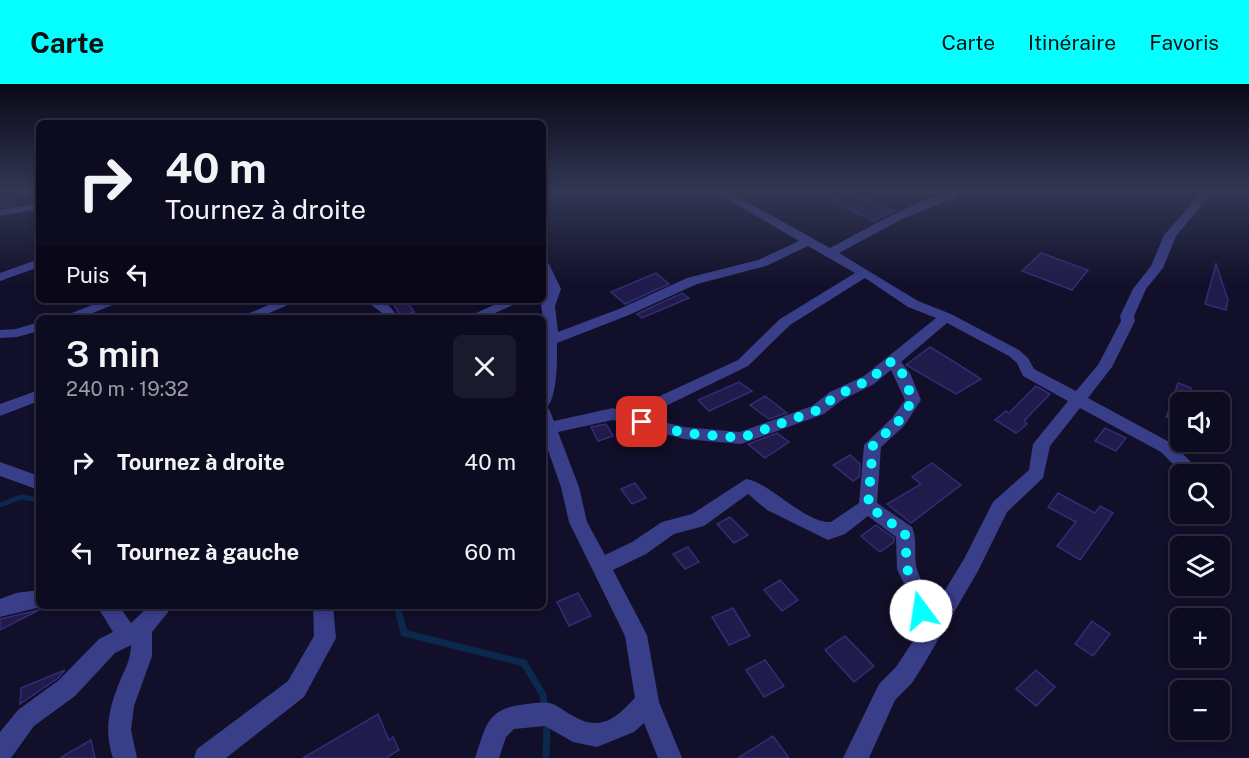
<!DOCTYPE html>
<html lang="fr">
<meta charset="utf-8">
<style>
:root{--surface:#0d0b1f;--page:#1b192c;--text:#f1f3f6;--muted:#9a9ba4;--line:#2d2b3d;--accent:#03ffff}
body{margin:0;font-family:"Public Sans",sans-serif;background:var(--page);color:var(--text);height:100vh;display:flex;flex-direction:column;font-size:22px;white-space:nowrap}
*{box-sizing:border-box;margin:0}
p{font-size:20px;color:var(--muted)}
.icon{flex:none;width:33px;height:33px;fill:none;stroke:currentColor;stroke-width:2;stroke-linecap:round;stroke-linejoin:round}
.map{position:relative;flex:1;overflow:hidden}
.side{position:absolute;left:36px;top:231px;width:510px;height:294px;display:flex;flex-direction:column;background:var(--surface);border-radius:9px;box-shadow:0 3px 9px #0003,0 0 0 2px var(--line)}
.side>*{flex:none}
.guide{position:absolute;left:36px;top:36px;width:510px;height:183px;border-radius:9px;box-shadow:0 3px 9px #0003,0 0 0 2px var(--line);background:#0d0b1f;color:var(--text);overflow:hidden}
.fabs{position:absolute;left:1170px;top:308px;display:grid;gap:12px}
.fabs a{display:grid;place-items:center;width:60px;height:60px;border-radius:9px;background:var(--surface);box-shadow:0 3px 9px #0003,0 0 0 2px var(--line);font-size:30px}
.pin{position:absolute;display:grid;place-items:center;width:51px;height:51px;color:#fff;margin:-26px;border-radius:12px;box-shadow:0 3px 9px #0006}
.me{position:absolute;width:66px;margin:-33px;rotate:346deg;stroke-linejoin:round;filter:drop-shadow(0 0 4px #0008)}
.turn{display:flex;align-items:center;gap:21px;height:126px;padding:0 30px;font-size:27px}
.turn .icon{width:78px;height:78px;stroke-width:2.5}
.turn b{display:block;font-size:42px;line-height:51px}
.then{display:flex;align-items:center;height:57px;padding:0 30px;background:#0003;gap:12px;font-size:22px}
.round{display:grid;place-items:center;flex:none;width:63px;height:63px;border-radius:9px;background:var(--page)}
.headline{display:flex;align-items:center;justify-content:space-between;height:102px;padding:0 30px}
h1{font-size:36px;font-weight:600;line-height:45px}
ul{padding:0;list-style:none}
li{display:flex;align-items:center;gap:18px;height:90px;padding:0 30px}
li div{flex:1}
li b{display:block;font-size:22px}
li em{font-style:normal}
header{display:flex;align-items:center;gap:36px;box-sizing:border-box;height:84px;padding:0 30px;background:var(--accent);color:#111}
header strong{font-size:28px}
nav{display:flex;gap:33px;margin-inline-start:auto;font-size:21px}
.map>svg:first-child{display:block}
</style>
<header>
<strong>Carte</strong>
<nav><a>Carte</a><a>Itinéraire</a><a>Favoris</a></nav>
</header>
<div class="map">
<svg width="1249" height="674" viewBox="0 0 1249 674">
<rect width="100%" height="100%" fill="#110f29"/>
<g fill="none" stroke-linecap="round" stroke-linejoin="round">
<!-- stream-far1 -->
<polyline stroke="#0b294c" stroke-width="5" points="0,421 21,413 39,416"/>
<!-- stream -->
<g stroke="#0b294c" stroke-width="7">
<polyline points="397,522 404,549 524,579 543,611 545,625"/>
<polyline points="546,674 547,637"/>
</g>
</g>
<!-- building -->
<g fill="#201b4a" stroke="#342c77" stroke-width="1.5">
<polygon points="0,107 11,107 17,121 0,124"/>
<polygon points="847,107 894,127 873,137 830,116"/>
<polygon points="1041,169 1088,186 1072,206 1022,187"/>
<polygon points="1216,180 1228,216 1226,226 1205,220"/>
<polygon points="656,189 669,200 625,220 611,208"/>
<polygon points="682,209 689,214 642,234 637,230"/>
<polygon points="406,216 414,228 401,232 393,220"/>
<polygon points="930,263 948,274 981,295 956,310 906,281"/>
<polygon points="739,298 752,307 709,327 698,316"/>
<polygon points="1178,299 1191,304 1189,312 1166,334"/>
<polygon points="1036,302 1050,310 1024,337 1027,340 1016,349 995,336 1006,327 1009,329"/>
<polygon points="765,312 787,329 769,335 750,321"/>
<polygon points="606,340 613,352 598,357 591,343"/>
<polygon points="1105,344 1126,354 1116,367 1095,357"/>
<polygon points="777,349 789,358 765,374 748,360"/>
<polygon points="850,371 860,380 859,393 853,397 833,381"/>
<polygon points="932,379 961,401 911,439 887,420 921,400 912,393"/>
<polygon points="635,399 646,414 632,420 621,405"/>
<polygon points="1058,409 1095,429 1100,422 1113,429 1080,476 1057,462 1076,438 1048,423"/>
<polygon points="730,433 748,451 734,459 717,440"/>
<polygon points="876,441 894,454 894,458 880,468 861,452"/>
<polygon points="688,463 699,478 685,485 673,470"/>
<polygon points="780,496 798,516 782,527 764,506"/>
<polygon points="578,509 591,532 569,542 557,518"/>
<polygon points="733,524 750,552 729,561 712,533"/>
<polygon points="39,526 0,546 0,535"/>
<polygon points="1092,537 1110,550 1093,572 1075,560"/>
<polygon points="845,552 874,582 854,598 825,566"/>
<polygon points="765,576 784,602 764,613 746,586"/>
<polygon points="65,586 58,594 20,620 21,604"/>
<polygon points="1036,586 1055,603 1036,622 1016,605"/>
<polygon points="378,630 389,656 393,653 399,666 386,674 303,674"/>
<polygon points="773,652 789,674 738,674"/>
<polygon points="91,656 95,674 60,674"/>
</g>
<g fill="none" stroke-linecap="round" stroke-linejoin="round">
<!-- minor -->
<g fill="#393e89" fill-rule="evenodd">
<path d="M 714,107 L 727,107 L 830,164 C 859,149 931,107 960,107 L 955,114 L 902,135 L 839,169 L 918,217 L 951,230 L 1019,266 L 1028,274 L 1034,285 L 1076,307 L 1098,281 L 1121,237 L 1120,232 L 1133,205 L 1151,182 L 1164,151 L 1203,107 L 1214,107 L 1176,152 L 1163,184 L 1146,205 L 1134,232 L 1135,237 L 1112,283 L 1088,314 L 1173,360 L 1194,381 L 1191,386 L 1179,386 L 1161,368 L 1080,324 L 1050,362 L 1043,394 L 1007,428 L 978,487 L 924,580 L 912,599 L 895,616 L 869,674 L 843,674 L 879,600 L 896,583 L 917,551 L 908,508 L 897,485 L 896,453 L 868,432 L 845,450 L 828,456 L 767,426 L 748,410 L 704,442 L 674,450 L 646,470 L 613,486 L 647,551 L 659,618 L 682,674 L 658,674 L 644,639 L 634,648 L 597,663 L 573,658 L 545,642 L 514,645 L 506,653 L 499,674 L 475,674 C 487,639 487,624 527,620 C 537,619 546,617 555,621 C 568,628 581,640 597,639 C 613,638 624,625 635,614 L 625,552 L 569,438 L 561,403 L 543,352 L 544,237 L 541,222 L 547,205 L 543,195 L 543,176 L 549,180 L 561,205 L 555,222 L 558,248 L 619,225 L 687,194 L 758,176 L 799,157 ZM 808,162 L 855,189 L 780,235 L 738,276 L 625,328 L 613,324 L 554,337 L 549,325 L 545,324 C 558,318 557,273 557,259 L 629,231 L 697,200 L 766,182 ZM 865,194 L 908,223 L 936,234 L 864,292 L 830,308 L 812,322 L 740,348 L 684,343 L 643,333 L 748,282 L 790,241 ZM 947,239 L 1009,272 L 1017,279 L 1023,292 L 1068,317 L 1033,360 L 1029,386 L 993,418 L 964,475 L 933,526 C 929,511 922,499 917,486 C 913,472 918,456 912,443 L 877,419 L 881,363 L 904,342 L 921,316 L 910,289 L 901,278 ZM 891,286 L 905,316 L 892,334 L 864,361 L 859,419 L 831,438 C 804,439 771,399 746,395 L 692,430 L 662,438 L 632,458 L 605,471 L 587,438 L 579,403 L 558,348 L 613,336 L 684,355 L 741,360 L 824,330 L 842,316 L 874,300 Z"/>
<polygon points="39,119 39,125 0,132 0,126"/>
<polygon points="39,175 39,183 0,197 0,189"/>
<polygon points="105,216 125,216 80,234 59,234"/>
<polygon points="280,216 299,216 258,234 238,234"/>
<path d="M 364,216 C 380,216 391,218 397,234 L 383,234 L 381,228 Z"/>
<polygon points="505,216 524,216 484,234 465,234"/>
<polygon points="39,238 39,247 17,253 0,254 0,246 16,245"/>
<polygon points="39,306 39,317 0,332 0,320"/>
<polygon points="0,378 39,392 39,406 0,392"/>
<polygon points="39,506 39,522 45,522 0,533 0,515 16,509"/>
<path d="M 97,522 L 119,522 L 131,539 L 149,522 L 173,522 L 152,548 L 152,572 L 134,622 L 131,646 L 137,674 L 113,674 C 103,643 110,621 122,592 C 127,582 131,572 131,561 L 115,569 L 75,612 L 34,642 L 11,674 L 0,674 L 0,648 L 18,626 L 59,596 L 99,555 L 113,548 Z"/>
<polygon points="313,522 333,522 336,554 304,613 226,674 194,674 197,665 288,597 314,552"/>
</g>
</g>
<!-- sky -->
<linearGradient id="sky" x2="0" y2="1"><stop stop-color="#090817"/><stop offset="0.53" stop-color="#323754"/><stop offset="1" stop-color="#323754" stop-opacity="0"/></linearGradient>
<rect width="1249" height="202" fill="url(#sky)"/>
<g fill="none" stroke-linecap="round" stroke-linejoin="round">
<!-- route -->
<polyline stroke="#03ffff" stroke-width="10" stroke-dasharray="0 18" points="642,338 684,349 741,354 818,326 836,312 869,296 892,277 902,289 913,316 898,338 873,361 868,422 905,449 907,485 918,508 921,527"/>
</g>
</svg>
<div class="fabs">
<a><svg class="icon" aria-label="sound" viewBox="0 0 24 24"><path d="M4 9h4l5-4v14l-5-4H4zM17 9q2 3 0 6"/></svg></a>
<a><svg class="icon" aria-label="search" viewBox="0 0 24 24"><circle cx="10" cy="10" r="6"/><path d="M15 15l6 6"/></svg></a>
<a><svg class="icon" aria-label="layers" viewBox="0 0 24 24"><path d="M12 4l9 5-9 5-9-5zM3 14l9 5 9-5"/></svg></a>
<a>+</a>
<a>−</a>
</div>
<div class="pin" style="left:642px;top:338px;background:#d93025"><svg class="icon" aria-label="arrive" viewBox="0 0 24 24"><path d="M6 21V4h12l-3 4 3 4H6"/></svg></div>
<svg class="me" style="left:921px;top:527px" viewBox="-20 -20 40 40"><circle r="19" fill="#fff"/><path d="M0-13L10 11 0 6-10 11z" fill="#03ffff"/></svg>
<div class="guide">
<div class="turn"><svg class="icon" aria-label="right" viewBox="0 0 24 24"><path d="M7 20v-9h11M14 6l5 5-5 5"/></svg><div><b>40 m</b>Tournez à droite</div></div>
<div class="then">Puis<svg class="icon" aria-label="left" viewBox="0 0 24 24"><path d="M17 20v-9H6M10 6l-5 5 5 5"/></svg></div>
</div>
<section class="side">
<div class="headline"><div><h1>3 min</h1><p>240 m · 19:32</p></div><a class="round"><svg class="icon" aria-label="close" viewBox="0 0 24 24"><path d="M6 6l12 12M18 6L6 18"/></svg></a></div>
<ul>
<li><svg class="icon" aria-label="right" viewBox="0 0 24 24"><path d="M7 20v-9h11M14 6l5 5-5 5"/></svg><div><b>Tournez à droite</b></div><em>40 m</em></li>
<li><svg class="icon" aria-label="left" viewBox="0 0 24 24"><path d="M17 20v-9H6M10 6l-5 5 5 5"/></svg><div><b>Tournez à gauche</b></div><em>60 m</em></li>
</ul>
</section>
</div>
